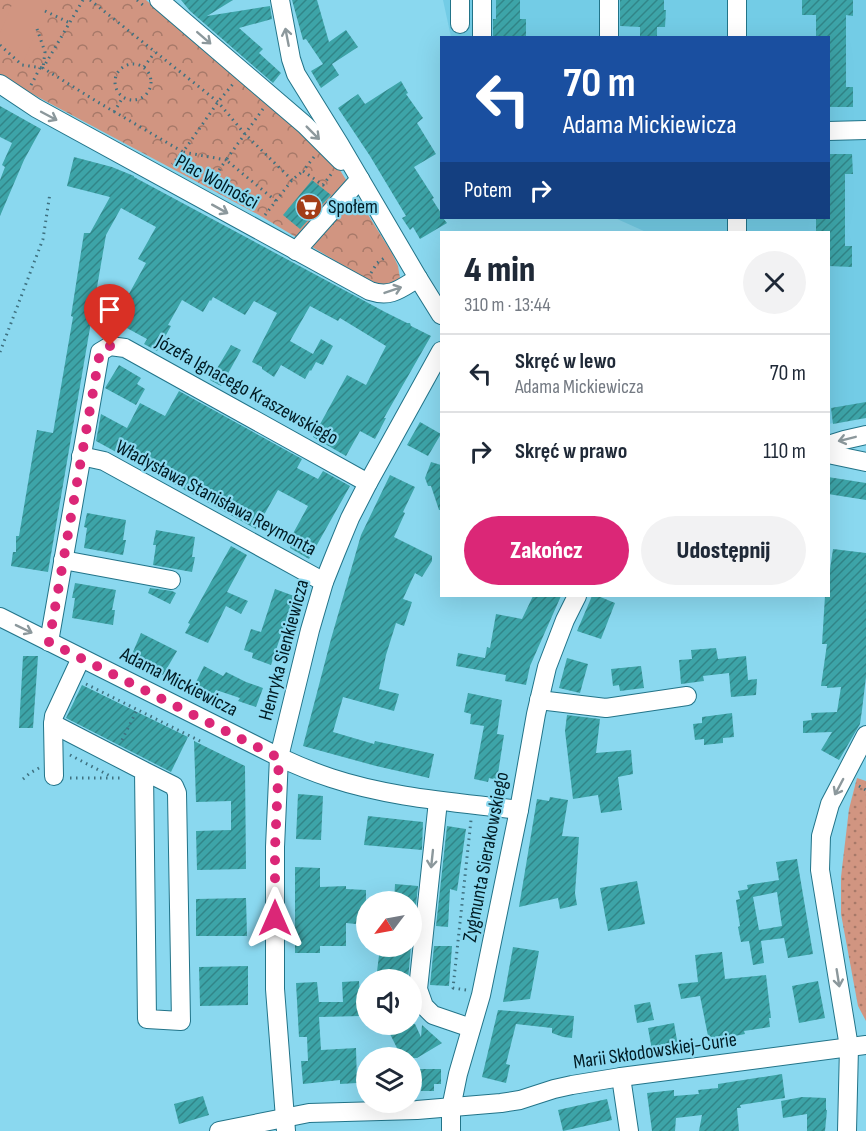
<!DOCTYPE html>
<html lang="pl">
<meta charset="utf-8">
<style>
:root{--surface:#fff;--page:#f2f2f3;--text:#1f2937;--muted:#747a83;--line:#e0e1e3;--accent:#db2777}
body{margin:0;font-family:"Sofia Sans Condensed",sans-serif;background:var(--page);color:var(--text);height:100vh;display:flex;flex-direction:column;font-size:22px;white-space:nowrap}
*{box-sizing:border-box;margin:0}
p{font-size:20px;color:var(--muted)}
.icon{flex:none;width:33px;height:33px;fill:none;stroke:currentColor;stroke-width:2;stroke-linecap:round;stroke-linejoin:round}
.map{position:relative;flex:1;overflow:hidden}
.details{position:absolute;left:440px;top:231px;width:390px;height:366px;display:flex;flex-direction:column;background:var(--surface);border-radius:0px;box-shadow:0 6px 24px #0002}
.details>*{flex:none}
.guide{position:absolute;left:440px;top:36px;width:390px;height:183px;border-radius:0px;box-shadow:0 6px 24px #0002;background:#1a4fa0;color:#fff;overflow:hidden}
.needle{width:39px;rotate:238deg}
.fabs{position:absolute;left:356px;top:891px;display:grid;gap:12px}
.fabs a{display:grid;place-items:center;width:66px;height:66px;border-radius:50%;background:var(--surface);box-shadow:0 6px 24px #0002;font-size:30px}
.pin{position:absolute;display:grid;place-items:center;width:51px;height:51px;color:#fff;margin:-62px -26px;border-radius:50% 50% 50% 0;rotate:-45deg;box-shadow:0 0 6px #0007}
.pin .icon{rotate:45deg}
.me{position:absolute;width:66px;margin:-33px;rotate:0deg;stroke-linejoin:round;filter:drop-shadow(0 0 4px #0008)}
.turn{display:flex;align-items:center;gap:21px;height:126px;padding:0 24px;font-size:27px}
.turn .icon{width:78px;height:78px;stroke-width:2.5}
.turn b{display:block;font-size:42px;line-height:51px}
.then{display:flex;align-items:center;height:57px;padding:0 24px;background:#0003;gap:12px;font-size:22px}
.round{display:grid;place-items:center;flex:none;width:63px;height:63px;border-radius:32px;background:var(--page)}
.overview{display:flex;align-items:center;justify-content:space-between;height:102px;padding:0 24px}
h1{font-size:36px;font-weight:800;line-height:45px}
.primary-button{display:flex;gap:12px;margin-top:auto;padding:12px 24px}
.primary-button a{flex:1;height:69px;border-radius:36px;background:var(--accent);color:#fff;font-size:24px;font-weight:800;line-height:69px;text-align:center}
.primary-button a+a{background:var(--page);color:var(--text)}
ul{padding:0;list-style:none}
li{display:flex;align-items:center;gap:18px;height:78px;padding:0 24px;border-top:2px solid var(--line)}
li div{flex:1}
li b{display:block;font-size:22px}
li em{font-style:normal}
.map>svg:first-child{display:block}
</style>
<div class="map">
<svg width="866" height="1131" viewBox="0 0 866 1131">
<defs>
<pattern id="grass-dots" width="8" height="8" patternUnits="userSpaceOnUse" patternTransform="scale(1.5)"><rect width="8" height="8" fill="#d19581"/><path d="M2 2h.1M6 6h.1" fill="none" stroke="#a77969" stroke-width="1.8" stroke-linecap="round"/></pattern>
<pattern id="park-crowns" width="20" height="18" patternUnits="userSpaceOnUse" patternTransform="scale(1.5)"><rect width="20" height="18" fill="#d19581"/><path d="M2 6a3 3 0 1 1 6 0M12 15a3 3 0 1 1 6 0" fill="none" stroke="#a77969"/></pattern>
<pattern id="building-hatch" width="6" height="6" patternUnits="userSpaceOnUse" patternTransform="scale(1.5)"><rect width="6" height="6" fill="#3da4a8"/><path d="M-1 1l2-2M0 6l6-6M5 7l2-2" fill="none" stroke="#318588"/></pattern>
</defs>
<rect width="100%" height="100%" fill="#8ad8ef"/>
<!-- built -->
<polygon fill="#73cce6" points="443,0 866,0 866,417 828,424 828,232 646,232 615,218 828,218 828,38 451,37"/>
<!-- grass -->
<polygon fill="url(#grass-dots)" points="857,778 866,781 866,1021 858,1006 841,914 841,877 849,809"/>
<!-- park -->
<polygon fill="url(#park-crowns)" points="0,0 146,0 326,154 338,167 392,253 398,266 400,278 394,284 379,287 259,215 8,81 0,74"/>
<!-- pitch -->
<polygon fill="#d19581" points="14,0 50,0 22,65 0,45 0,33"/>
<!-- building -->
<g fill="url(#building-hatch)" fill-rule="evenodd">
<polygon points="181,0 233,0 207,16 270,6 272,19 239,28 263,49 259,53 281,73 273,83 190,11"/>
<polygon points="292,0 317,0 329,42 346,30 358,47 332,64 339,75 321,88 311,71 323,64 306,39 303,40"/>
<polygon points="496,0 520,0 520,19 526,19 526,36 493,36 493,19 496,19"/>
<polygon points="620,0 664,0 664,10 666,10 665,27 657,27 657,38 640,38 640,27 620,26"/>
<polygon points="802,0 853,0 853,16 846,15 846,87 853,87 853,107 828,107 828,38 816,38 816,15 802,15"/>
<polygon points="401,81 408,93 406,94 423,118 417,123 436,154 414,167 434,198 432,199 441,213 441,218 443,218 447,223 420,239 413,227 410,230 402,218 406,216 370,156 338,108 358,94 365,104"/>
<polygon points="0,106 41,129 24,160 0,216 0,180 5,167 2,165 12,143 0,137"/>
<polygon points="828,154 852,154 853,174 845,174 845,246 852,246 852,267 828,266 828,232 816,232 816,218 828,218"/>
<polygon points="74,157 112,167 134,176 134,177 385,312 407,323 410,323 411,326 431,336 384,418 386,418 375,439 360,431 346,456 313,437 347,375 366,385 386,346 340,318 338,321 310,306 290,341 313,354 321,339 333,346 323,365 316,362 311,371 310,370 305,379 281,365 274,377 262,369 262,367 252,362 277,313 254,301 245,315 213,297 211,301 210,300 203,312 182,300 168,325 171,326 157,351 144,344 147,339 114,321 146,263 138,259 156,227 121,208 106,235 48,572 11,566 13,552 16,552 16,536 19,536 37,430 53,433 73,317 71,316 84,233 90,233 110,197 67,186"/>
<polygon points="312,180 331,195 300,229 283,215"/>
<polygon points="231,345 241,350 221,386 210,380"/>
<polygon points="119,365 141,378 137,384 145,389 136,405 105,388"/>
<polygon points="179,391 302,459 297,468 318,479 323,471 350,486 309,559 290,548 293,540 290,539 308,506 278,490 256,529 96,441 101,414 127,428 140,403 165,416"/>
<polygon points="866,402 866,418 833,424 831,408"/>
<polygon points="420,422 441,434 428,456 407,445"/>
<polygon points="431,462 441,465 441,510 439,510 431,486 428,486 425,478"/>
<polygon points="390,475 415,487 403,512 405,513 394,537 432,556 432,561 422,577 415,573 403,599 412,602 404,626 396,623 386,655 379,689 399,694 394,711 343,697 333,732 374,744 375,741 434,754 429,778 376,766 303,746 331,639 361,535"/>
<polygon points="828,477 866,483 866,500 828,494"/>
<polygon points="87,513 126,520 123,540 126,540 123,555 84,548 87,528 84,527"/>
<polygon points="156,530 195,537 192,557 195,557 192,572 153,565 156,545 153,545"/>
<polygon points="231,546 247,555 227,592 248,601 241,614 226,606 208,643 185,633 190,624 188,623"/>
<polygon points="833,549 866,553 866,677 862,710 860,724 839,760 821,750 832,732 803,733 803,721 812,720 811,713 837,712 841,687 827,688 827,686 821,686 827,644 822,644 825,596 828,596 828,583"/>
<polygon points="75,583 116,590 112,610 115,610 113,625 72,618 75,598 72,598"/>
<polygon points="150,588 172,591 176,593 170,604 148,593"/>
<polygon points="275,589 294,596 271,665 252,658 253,653 244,650 251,629 261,632"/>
<polygon points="533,596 561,596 530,666 526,685 505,681 506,675 456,666 458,653 485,658 487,647 490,648 496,614 522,619"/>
<polygon points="592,596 598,596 615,603 601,639 577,631"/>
<polygon points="141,633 177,651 163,675 130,659"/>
<polygon points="716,648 718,659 746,656 748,680 757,679 756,695 731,697 729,673 703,676 704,681 681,684 679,660 692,659 691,650"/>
<polygon points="23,656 38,656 33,728 19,728"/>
<polygon points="567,658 588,664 580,693 559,688"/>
<polygon points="204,666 223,676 226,672 246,682 263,688 256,707 238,701 240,698 216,690 213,695 197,687 198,686 195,684"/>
<polygon points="641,666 644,688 620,691 619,685 613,686 611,669"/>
<polygon points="82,685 188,737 171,772 66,718"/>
<polygon points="468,693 502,700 497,734 504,735 497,780 489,778 488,782 474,779 484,726 470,724 471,714 464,712"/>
<polygon points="732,713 734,737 723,738 723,743 704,745 704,739 695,740 693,724 702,723 702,717"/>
<polygon points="567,715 600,719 596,753 631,750 633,774 618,777 622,810 601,813 598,795 573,799 565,731"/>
<polygon points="194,741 245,766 246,869 197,870 196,831 231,830 231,801 196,802"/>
<polygon points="298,794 323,796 321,840 296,839"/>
<polygon points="550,797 568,800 562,836 579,837 575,893 577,905 560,909 558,898 519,907 537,799 549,801"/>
<polygon points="368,816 423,822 422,850 364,845"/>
<polygon points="447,826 466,829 457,891 450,889 448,927 436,926"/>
<path d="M 797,859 L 813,954 L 788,958 L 784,938 L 761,941 L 764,963 L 753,965 L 749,941 L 741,942 L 738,927 L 740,926 L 736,900 L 740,899 L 738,891 L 748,889 L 747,885 L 779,880 L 776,862 ZM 777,892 L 782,926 L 759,930 L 753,897 Z"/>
<polygon points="295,867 320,868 320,887 346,886 346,889 366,890 366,925 346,923 346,946 320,946 320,953 295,953"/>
<polygon points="637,881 645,924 608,931 600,888"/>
<polygon points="395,884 418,886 414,924 411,924 411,902 394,902"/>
<polygon points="246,898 247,936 196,936 196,899"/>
<polygon points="411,946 408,980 376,980 380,947"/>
<polygon points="434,946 452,946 449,986 430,985"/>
<polygon points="513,947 539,951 530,999 503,1002"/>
<polygon points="722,952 725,979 766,975 771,1018 769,1018 770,1027 744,1031 745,1034 709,1041 700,996 681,999 678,984 698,982 695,955"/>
<polygon points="248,966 248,1005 200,1006 199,967"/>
<polygon points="359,981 361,1016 319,1017 321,1050 356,1048 357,1083 340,1084 340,1080 303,1084 301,1061 308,1061 307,1037 299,1037 296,983 317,982 319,1002 343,1002 342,982"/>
<polygon points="818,981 825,1018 799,1023 792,986"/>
<polygon points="650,1002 654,1020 637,1023 634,1005"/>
<polygon points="498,1010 574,1016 572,1038 563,1037 552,1033 552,1028 516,1024 506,1064 510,1065 506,1083 482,1077"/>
<polygon points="674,1023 678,1046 652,1050 648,1028"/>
<polygon points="391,1024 415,1024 421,1037 422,1025 442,1043 417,1058 398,1058 398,1050 389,1032 394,1029"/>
<polygon points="411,1069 441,1069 441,1084 434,1084 434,1091 421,1091 422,1083 411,1084"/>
<polygon points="782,1074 785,1098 740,1105 741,1108 737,1108 739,1131 699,1131 702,1115 676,1118 675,1131 652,1131 647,1093 674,1090 674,1096 699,1094 698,1090 718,1088 718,1084"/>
<polygon points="203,1096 209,1115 179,1124 174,1104"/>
<polygon points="802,1097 826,1098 826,1110 827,1110 825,1131 807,1131 807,1114 783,1118 781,1101"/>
<polygon points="607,1099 612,1120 563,1131 558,1110"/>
</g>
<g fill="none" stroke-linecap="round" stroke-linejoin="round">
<defs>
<g id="minor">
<polyline points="159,0 305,125 341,161"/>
<polyline points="280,0 291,59 296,74 340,145 418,278 441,315"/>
<polyline points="460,0 460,24"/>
<polyline points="737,0 737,38"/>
<polyline points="482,38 482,0"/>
<polyline points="609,38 609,0"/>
<path d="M 0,84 L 36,108 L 370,291 C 391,298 400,289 418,278"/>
<polyline points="828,131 866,130"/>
<polyline points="737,218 737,232"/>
<polyline points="296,251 360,179"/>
<polyline points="828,445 844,440 866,435"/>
<polyline points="828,454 866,462"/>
<polyline points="81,456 104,461 324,582"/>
<polyline points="63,560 171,580"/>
<path d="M 0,617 L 279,757 C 296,765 313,772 331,778 C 391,798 456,802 519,810"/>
<polyline points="49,642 100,352 110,346 125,348 368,483"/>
<polyline points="539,700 606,708 687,696"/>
<polyline points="53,724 144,771 147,1019 181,1021 177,793 174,786 144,771"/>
<polyline points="54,776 53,724 54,716 81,658"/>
<polyline points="438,801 418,989 424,1006 433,1015 471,1028"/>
<polyline points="621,1077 629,1131"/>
<polyline points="219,1131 309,1113 417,1110 501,1103 520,1100 554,1089 572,1085 621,1077 866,1045"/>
<polyline points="286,1131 275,989 275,847 279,757 310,630 324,582 336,552 350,518 368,483 441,351"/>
<polyline points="451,1131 451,1108 458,1074 481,995 519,810 536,714 547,667 565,620 577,596"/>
<polyline points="847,1131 849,1047 820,870 821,836 830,804 866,735"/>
</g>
</defs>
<!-- minor casing -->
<use href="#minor" stroke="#227489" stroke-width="20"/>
<!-- path -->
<g stroke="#3f7180" stroke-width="3" stroke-dasharray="1.5 4.5" stroke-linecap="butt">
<polyline points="83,0 43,68 96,101 183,152 172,164"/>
<polyline points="90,0 218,102 244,133 292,180"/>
<polyline points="137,0 144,6"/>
<polyline points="45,11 70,23"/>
<polyline points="0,45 22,65 43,68 45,52 37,29"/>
<circle cx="133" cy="82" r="18"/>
<polyline points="144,67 155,52"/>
<polyline points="31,85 40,68"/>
<polyline points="263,109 226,160 276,201"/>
<polyline points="114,112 123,97"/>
<polyline points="314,157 303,171 323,185 332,173"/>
<polyline points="209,185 226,160 183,152 218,102 233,84"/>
<polyline points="265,215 292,180 303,171"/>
<polyline points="371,273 377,263 387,256"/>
<polyline points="0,352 43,239 50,193"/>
<polyline points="86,684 200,741"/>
<polyline points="122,740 137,710"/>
<polyline points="70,755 112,777"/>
<polyline points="70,778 120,778"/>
<polyline points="23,779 30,773 39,768"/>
<polyline points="859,786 866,790"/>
<polyline points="466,990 453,988 471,820"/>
</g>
<!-- minor -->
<use href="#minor" stroke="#fff" stroke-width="18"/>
</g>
<!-- one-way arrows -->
<defs><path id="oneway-shaft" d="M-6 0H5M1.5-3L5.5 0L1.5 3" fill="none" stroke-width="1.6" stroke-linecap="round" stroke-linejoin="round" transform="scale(1.5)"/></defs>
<g stroke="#8c989c">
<use href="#oneway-shaft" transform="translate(287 37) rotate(-101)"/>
<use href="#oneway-shaft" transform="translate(204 38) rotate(41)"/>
<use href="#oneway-shaft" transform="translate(49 116) rotate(28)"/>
<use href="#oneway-shaft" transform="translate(313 133) rotate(45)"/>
<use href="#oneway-shaft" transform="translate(220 209) rotate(29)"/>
<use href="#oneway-shaft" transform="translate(393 290) rotate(-19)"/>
<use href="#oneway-shaft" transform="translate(847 439) rotate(166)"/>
<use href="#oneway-shaft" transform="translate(24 629) rotate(26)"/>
<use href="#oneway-shaft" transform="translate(839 787) rotate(118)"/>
<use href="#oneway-shaft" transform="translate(432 859) rotate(96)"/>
<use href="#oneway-shaft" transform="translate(838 978) rotate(81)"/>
</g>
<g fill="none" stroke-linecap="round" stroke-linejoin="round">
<!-- route -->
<polyline stroke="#db2777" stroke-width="10" stroke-dasharray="0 18" points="110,346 100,352 49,642 279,758 275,848 275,918"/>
</g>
<!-- icons -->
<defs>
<symbol id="supermarket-disc" viewBox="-11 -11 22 22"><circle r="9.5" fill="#a33d18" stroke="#8ad8ef"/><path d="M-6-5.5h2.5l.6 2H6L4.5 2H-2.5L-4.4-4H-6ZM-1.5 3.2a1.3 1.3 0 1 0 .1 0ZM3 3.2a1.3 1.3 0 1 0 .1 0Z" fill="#fff"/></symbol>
</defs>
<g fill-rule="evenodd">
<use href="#supermarket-disc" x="294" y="192" width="30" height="30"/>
</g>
<g text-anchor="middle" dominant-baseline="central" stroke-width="4.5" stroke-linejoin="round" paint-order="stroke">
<!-- street labels -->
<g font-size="20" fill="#001b23" stroke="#8ad8ef">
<text transform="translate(217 182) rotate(29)">Plac Wolności</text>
<text transform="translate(247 390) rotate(29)">Józefa Ignacego Kraszewskiego</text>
<text transform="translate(216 498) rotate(28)">Władysława Stanisława Reymonta</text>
<text transform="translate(284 650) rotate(-75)">Henryka Sienkiewicza</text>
<text transform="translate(179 682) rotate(27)">Adama Mickiewicza</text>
<text transform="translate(486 857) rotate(-79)">Zygmunta Sierakowskiego</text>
<text transform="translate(655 1051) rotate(-8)">Marii Skłodowskiej-Curie</text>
</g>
<!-- poi labels -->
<g font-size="20" fill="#001b23" stroke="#8ad8ef" text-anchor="start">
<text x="328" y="207">Społem</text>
</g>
</g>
</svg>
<div class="fabs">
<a><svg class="needle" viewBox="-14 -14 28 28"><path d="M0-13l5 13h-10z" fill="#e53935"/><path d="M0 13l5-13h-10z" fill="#747a83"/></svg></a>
<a><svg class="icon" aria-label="sound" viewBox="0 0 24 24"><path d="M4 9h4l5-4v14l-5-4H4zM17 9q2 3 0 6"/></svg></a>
<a><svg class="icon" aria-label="layers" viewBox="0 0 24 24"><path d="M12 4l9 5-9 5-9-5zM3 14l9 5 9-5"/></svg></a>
</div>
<div class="pin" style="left:110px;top:346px;background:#d93025"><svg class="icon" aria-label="arrive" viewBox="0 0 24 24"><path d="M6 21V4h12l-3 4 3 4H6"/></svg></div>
<svg class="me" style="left:275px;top:918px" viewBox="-20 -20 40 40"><path d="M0-17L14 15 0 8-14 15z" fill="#db2777" stroke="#fff" stroke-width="4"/></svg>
<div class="guide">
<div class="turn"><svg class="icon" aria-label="left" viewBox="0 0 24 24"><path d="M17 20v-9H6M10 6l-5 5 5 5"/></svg><div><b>70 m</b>Adama Mickiewicza</div></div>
<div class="then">Potem<svg class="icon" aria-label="right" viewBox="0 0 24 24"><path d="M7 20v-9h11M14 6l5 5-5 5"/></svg></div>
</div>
<section class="details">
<div class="overview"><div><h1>4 min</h1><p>310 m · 13:44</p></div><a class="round"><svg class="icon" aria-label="close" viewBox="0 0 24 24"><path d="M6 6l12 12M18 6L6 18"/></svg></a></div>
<ul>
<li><svg class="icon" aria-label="left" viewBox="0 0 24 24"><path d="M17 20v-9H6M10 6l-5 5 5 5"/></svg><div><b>Skręć w lewo</b><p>Adama Mickiewicza</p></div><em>70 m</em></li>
<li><svg class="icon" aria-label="right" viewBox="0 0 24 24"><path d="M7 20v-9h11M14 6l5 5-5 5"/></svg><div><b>Skręć w prawo</b></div><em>110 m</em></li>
</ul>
<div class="primary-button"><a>Zakończ</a><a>Udostępnij</a></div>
</section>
</div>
